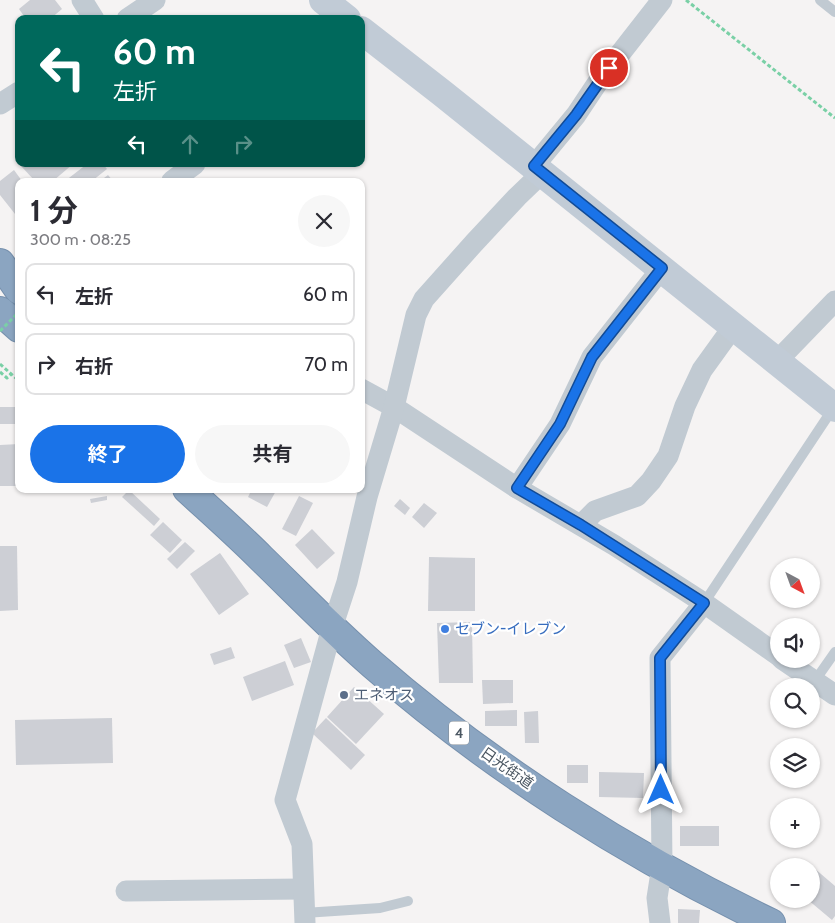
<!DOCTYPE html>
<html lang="ja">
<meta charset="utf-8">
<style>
:root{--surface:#fff;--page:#f7f7f7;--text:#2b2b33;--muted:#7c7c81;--line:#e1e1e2;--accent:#1a73e8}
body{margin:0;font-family:Cabin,"Noto Sans JP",sans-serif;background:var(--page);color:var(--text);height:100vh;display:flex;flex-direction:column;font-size:19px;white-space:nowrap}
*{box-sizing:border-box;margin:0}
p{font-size:16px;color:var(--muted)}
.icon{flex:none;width:28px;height:28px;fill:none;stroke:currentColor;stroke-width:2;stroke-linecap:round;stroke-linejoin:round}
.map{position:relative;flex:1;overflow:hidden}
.sheet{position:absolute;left:15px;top:178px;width:350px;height:315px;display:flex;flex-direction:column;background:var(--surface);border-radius:10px;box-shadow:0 1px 4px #0004}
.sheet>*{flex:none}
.hud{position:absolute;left:15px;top:15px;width:350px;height:152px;border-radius:10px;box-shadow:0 1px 4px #0004;background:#00695c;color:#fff;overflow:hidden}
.needle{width:32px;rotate:139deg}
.controls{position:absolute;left:770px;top:558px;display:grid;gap:10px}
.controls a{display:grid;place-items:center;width:50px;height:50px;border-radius:50%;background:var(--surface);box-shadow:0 1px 4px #0004;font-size:25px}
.pin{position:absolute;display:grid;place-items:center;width:42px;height:42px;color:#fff;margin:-21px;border:2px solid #fff;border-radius:50%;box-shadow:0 1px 5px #0007}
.me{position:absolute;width:55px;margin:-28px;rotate:0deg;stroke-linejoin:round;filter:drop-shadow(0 0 4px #0008)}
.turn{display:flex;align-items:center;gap:18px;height:105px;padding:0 15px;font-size:22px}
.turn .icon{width:65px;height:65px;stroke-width:2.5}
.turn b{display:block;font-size:35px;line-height:42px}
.lanes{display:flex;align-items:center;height:48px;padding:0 15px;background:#0003;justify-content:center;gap:25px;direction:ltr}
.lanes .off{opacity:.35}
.round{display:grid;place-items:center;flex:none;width:52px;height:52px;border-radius:26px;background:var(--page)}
.head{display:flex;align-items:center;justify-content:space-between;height:85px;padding:0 15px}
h1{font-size:30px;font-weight:700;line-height:38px}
.button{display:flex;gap:10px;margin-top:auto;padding:10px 15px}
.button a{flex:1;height:58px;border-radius:30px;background:var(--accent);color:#fff;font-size:20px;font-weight:700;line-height:58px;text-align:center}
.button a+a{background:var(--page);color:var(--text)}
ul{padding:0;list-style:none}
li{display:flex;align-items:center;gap:15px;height:62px;margin:0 10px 8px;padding:0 5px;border:2px solid var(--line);border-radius:10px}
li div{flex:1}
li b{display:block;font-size:19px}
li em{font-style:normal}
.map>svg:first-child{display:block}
</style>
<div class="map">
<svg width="835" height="923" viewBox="0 0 835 923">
<rect width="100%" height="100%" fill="#f5f3f3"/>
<!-- building -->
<g fill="#cdcfd5">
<polygon points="30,0 55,0 62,9 50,19 26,19 19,9"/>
<polygon points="23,164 73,164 53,181 35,181 21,166"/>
<polygon points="87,164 103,164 107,169 92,181 65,181"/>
<polygon points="14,170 22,181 19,181 19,219 0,195 0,181"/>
<polygon points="108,175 113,181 100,181"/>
<polygon points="0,407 15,407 16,424 0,424"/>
<polygon points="19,444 19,486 0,486 0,445"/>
<polygon points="252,489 277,489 267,507 248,497"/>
<polygon points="129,490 160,519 154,526 122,497"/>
<polygon points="107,496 107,500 91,503 90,499"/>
<polygon points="299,496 313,503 296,536 282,529"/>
<polygon points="400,499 410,508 405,515 394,506"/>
<polygon points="424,503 437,513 424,528 412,517"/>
<polygon points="163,522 182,540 170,553 150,535"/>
<polygon points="312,529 335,553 317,569 295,545"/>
<polygon points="185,542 195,551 177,569 167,559"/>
<polygon points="0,546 17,546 18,610 0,611"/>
<polygon points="220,553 249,594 219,615 190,574"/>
<polygon points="429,557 475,558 475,611 428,611"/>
<polygon points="472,622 473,683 439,683 437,623"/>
<polygon points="301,638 311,662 294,668 284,645"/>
<polygon points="231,647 235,658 214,665 210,654"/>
<polygon points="285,661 294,685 252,701 243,677"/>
<polygon points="482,680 513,680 513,703 483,704"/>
<polygon points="354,687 384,714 356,744 327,717"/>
<polygon points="517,710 517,726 485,726 485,711"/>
<polygon points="538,711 539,743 525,743 524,712"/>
<polygon points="112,718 113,763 16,765 15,720"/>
<polygon points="326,718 365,755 351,770 312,733"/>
<rect x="567" y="765" width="21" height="18"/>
<polygon points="599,772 644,773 643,798 599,797"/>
<rect x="680" y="826" width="39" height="20"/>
<polygon points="807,862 835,886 835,916 832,920 807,899 811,899 811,866 803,866"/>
<polygon points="678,909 700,910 699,923 678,923"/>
</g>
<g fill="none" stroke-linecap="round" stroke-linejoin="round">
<defs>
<g id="highway">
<polyline points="0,263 19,290"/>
<polyline points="0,311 19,328"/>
<path d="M 187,489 C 212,512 237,534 261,558 C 298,594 334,631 373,665 C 490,767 630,856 771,923"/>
</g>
</defs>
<!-- highway casing -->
<use href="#highway" stroke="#7690ad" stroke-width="30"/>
<!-- path -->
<g stroke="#7ad0a6" stroke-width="3" stroke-dasharray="4 2.5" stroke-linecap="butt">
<polyline points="686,0 835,118"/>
<polyline points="0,364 19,381"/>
<polyline points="0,372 7,378 11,374"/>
</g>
<!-- lane -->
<g stroke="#c1cad2" stroke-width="10">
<polyline points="820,0 835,12"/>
<polyline points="704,603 826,419 834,409"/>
<polyline points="814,682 835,652"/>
<polyline points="304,913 380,908 408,901"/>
</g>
<!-- street -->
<g stroke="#c1cad2" stroke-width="21">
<polyline points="82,0 94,19"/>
<polyline points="127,19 155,0"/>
<polyline points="0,104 19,92"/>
<polyline points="534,166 576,115 598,82 662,0"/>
<polyline points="172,181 195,164"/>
<polyline points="777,361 835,301"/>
<polyline points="361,389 394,407 517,488 614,545 704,603 779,656"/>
<polyline points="517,488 560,424 592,357 662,268"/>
<polyline points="581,525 595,511 637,496 651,481 668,456 685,406 702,370 733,327"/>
<polyline points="782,659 835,695"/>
<polyline points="126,891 303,889"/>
<polyline points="305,923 302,844 285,800 332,628 347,582 367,497 394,407 416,315 424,299 474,243 517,197 542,173"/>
<polyline points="660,923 657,898 662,866 660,658 704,603"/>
</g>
<!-- secondary -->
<g stroke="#c1cbd6" stroke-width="28">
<polyline points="323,0 347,19"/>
<polyline points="361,30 442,93 835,408"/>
</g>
<!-- highway -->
<use href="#highway" stroke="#8ba5c1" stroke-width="28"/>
<!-- path-bridge -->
<polyline stroke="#7ad0a6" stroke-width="3" stroke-dasharray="4 2.5" stroke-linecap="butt" points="0,331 19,312"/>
</g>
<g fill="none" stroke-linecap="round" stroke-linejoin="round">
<defs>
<polyline id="route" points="609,68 576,115 534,166 662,268 592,357 560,424 517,488 581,525 704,603 660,658 661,790"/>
</defs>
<!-- route casing -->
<use href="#route" stroke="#114b97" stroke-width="12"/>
<!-- route -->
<use href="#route" stroke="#1a73e8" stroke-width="9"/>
</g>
<!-- markers -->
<circle fill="#3f7fe0" stroke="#fff" stroke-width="2" cx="445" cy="629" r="5"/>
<circle fill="#5c6f8a" stroke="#fff" stroke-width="2" cx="344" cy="695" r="5"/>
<g text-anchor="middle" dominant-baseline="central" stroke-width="4.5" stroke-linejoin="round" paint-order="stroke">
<!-- shield labels -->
<rect fill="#fff" stroke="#808990" stroke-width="1" x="449" y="721.5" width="20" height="23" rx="4"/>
<g font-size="14" font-weight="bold" fill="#4a5661">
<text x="459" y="733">4</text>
</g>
<!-- shop labels -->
<g font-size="15" fill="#366cbe" stroke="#fff" text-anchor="start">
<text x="455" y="629">セブン-イレブン</text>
</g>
<!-- service labels -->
<g font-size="15" fill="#4e5e75" stroke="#fff" text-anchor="start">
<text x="354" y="695">エネオス</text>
</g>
<!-- street labels -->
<g font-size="15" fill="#4a5661" stroke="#fff">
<text transform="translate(507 768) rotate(35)">日光街道</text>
</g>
</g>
</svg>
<div class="controls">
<a><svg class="needle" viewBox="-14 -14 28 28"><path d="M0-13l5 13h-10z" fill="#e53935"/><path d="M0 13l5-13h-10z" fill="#7c7c81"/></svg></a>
<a><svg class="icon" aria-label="sound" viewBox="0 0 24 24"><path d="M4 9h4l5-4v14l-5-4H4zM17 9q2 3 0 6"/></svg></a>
<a><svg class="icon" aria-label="search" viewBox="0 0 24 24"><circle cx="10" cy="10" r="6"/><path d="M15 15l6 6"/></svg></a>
<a><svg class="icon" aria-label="layers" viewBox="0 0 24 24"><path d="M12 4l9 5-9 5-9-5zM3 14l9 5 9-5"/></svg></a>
<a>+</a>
<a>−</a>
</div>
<div class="pin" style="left:609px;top:68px;background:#d93025"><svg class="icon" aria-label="arrive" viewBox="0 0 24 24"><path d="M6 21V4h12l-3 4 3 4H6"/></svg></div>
<svg class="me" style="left:661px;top:790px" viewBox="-20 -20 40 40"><path d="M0-17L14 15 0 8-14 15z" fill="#1a73e8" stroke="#fff" stroke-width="4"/></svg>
<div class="hud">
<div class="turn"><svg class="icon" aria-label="left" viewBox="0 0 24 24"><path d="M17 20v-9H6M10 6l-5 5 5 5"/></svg><div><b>60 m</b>左折</div></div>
<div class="lanes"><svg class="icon" aria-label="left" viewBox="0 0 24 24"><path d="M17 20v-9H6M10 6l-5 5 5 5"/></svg><svg class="icon off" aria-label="ahead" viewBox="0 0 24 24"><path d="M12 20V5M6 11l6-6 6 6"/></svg><svg class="icon off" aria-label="right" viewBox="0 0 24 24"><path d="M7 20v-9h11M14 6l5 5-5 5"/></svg></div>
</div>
<section class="sheet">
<div class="head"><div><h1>1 分</h1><p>300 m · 08:25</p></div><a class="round"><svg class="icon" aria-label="close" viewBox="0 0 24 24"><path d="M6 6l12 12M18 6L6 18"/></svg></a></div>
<ul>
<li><svg class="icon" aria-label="left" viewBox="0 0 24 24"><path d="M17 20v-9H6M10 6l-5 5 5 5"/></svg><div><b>左折</b></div><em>60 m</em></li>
<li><svg class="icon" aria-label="right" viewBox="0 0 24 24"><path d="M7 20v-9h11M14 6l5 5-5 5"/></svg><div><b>右折</b></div><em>70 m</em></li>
</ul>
<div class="button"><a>終了</a><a>共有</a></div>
</section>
</div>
